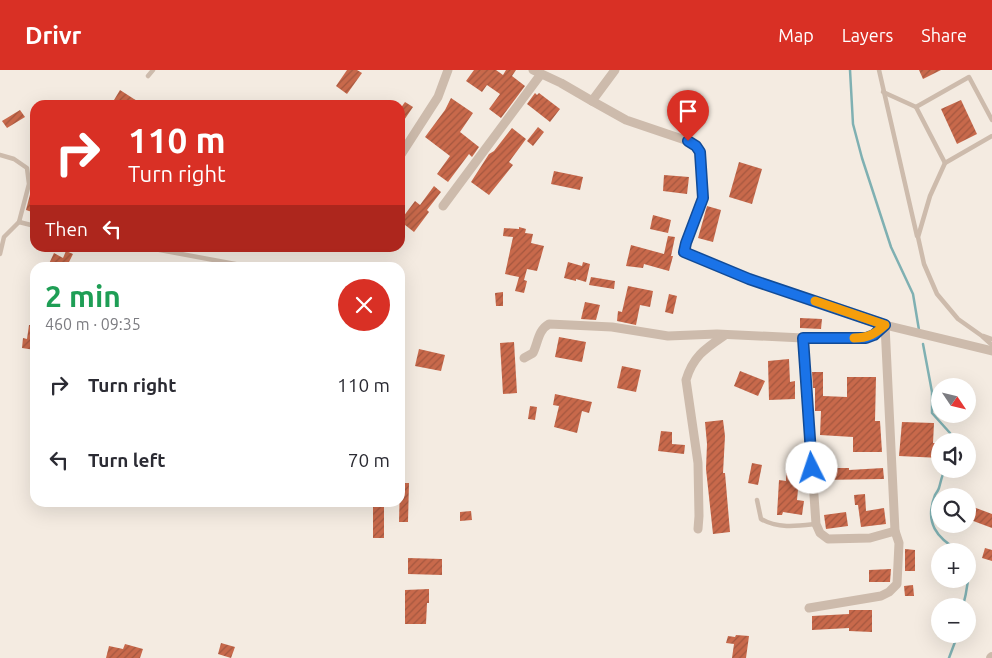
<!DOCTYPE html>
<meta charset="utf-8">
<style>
:root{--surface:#fff;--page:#f7f7f7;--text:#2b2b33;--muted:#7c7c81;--accent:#d93025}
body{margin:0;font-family:Ubuntu,sans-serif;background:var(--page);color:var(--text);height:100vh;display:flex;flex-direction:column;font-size:19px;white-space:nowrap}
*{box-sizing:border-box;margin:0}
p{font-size:16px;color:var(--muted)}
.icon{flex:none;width:28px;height:28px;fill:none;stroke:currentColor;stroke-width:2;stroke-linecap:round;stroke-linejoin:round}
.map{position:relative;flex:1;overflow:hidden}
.sheet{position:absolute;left:30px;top:192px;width:375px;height:245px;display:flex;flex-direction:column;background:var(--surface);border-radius:15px;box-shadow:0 5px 20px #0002}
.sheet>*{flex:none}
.top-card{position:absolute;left:30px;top:30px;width:375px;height:152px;border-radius:15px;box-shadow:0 5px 20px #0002;background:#d93025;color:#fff;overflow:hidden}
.needle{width:32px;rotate:125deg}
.fabs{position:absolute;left:931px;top:308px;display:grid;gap:10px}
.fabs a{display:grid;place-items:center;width:45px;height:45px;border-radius:50%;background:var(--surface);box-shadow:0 5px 20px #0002;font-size:25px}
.pin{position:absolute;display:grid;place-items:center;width:42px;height:42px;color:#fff;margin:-51px -21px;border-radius:50% 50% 50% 0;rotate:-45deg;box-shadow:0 0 5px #0007}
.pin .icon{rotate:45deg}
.me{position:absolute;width:55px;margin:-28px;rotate:356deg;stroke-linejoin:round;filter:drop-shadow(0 0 4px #0008)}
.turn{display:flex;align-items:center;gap:18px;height:105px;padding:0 15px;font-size:22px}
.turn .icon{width:65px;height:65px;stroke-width:2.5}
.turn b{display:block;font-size:35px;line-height:42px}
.then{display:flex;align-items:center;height:48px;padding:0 15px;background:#0003;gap:10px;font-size:19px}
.round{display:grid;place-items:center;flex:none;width:52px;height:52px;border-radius:26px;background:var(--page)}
.summary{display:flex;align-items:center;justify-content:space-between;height:85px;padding:0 15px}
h1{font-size:30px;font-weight:700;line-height:38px;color:#1e9e55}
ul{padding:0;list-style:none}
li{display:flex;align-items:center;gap:15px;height:75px;padding:0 15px}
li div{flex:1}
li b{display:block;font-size:19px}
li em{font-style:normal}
header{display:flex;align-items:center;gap:30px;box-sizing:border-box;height:70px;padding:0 25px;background:var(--accent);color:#fff}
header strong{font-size:24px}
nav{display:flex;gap:28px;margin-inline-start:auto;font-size:18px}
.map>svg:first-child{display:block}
</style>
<header>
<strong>Drivr</strong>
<nav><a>Map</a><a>Layers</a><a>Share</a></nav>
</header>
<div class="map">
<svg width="992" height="588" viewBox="0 0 992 588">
<defs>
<pattern id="building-hatch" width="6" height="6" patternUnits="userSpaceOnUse" patternTransform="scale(1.25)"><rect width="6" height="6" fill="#c8694b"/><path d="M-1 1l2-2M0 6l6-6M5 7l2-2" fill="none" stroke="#a4573f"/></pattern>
</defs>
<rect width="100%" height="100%" fill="#f4ebe1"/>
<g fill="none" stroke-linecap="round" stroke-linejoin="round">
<!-- stream -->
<g stroke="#7fb0b2" stroke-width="2.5">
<polyline points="850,0 853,54 862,88 891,177 913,224 919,260"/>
<polyline points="923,274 932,322 932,343 950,363 952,371"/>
<path d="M 945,399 C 942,405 941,411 939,418 C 938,421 936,423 935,425 C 924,453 937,468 959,481"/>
<path d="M 963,536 C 966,525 971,499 968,489"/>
<polyline points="949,588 958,564"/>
</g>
</g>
<!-- building -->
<g fill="url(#building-hatch)">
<polygon points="347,0 357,0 362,3 347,24 336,16"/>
<polygon points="474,0 496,0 503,5 506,0 516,0 512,6 525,16 501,48 489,39 500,24 487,15 482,22 466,11"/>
<polygon points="919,0 941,0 923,9"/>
<polygon points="120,20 134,29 144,35 111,35"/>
<polygon points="535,23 537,25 539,23 560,39 550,52 527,34"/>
<polygon points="451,28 473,43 460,62 479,77 472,87 469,84 448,112 437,104 450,86 425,67 445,40"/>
<polygon points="961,30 977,64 957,74 941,39"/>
<polygon points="405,32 413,37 400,56 400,39"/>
<polygon points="20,40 25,47 7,58 2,51"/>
<polygon points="538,57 544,62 533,76 527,71"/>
<polygon points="512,58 526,69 509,92 513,95 489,125 471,112 489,84 494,81"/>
<polygon points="739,92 762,99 752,134 729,127"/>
<polygon points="554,101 583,107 580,120 551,114"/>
<polygon points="664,105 689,107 687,124 663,121"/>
<polygon points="33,113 35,113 35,143 26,140"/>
<polygon points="434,116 441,122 427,140 429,142 414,162 400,151 415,131 420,135"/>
<polygon points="707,136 721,140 713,172 698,168"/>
<polygon points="653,145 671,150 668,163 650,159"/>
<polygon points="519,157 526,159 525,163 533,164 531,173 544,176 537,201 527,199 524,210 527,211 524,223 515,221 519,207 505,204 513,167 503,166 504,158 519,159"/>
<polygon points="668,166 675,167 671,186 673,186 669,201 644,194 643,198 626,196 631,175 664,184"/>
<polygon points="66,181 73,184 66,198 47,198 54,183 63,188"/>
<polygon points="568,192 582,196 583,192 590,194 586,212 576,209 576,211 564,208"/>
<polygon points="591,207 615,211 614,219 589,215"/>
<polygon points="628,216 653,221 650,237 640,235 636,255 617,251 618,241 622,242"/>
<polygon points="503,222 503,236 496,236 495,223"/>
<polygon points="669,224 677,226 673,244 665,242"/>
<polygon points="585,232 600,235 596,250 581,249"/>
<polygon points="800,248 822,249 821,259 800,258"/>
<polygon points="29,255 35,255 35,280 22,278 23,268 27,269"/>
<polygon points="559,267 586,272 582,292 555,287"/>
<polygon points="514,272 517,323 503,324 500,273"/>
<polygon points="419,279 445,285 441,301 415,296"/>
<polygon points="789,289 790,312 795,311 795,329 769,330 768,291"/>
<polygon points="622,296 641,300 636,322 617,318"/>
<polygon points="740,301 765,311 758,326 734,316"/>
<polygon points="812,302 823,302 823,326 847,327 847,307 876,307 875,351 880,351 882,382 853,382 853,367 820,365 821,341 815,341 815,318 813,318"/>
<polygon points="555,324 592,332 589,343 582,341 577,363 554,357 559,336 553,335"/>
<polygon points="530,336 537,337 535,350 528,349"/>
<polygon points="723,350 725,366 723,403 725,403 730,462 713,464 706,399 707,374 705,352"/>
<polygon points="902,352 934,353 933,373 940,373 940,388 899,386"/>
<polygon points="661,361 672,362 672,374 685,375 684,384 658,381"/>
<polygon points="752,393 762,395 758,415 748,413"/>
<polygon points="820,398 849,398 849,400 883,398 884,409 820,410"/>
<polygon points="786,403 806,403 806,409 799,409 797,430 804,431 802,445 783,442 782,445 777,445 779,410 786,411"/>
<polygon points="400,413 409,413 408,452 399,452"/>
<polygon points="865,424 866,441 884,438 886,454 861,457 858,435 855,435 854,425"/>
<rect x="373" y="432" width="11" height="36"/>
<polygon points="968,435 992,444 992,458 968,449"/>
<polygon points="471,441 472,450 460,451 460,442"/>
<polygon points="846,442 848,456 826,459 824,445"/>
<polygon points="985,478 992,480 992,491 982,488"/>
<polygon points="905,479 915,480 915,501 905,501"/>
<polygon points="408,488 442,489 442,505 408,504"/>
<polygon points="891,499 890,512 869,512 869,500"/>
<polygon points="913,515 914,526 905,526 904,516"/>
<polygon points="429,519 429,533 427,533 426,554 405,554 405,520"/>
<polygon points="849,540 872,540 872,562 849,561 849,558 812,560 812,546 849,544"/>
<polygon points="736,565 749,566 746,588 732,588 734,574 726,573 728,566 735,567"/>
<polygon points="221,573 235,577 231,588 218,584"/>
<polygon points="125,574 143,579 140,588 106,588 109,576 123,579"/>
</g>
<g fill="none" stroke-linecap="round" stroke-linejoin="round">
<!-- service -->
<g stroke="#cdbbac" stroke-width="4.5">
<polyline points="879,0 917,166"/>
<polyline points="148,6 153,0"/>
<polyline points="883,22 916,37"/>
<polyline points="992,66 945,93 930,126 918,167 924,194 937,224 958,249 982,266 992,275"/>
<polyline points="0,85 14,89 27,98 29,114 19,152"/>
<polyline points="945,93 916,37 969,7 992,50"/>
<polyline points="149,178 246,196"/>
<polyline points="0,184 4,167 19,152 35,156"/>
<polyline points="983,266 992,269"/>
<path d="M 757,430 L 761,449 C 778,459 798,456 816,454"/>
</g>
<!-- minor -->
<g stroke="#cdbbac" stroke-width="9">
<polyline points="533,0 561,13 592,31 615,0"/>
<polyline points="592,31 626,50 688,71 696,76 700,82 703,128 686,173 684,182 749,209 885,255 992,281"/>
<polyline points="400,86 438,27 448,0"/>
<polyline points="443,136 541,4"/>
<polyline points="803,268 816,454 820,463 828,469 870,468 895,461"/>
<path d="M 524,288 L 533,283 C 538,273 538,260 549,254 L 612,257 L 668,266 L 717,264 L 803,268 L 865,268 L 874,265 L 885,255"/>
<path d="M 698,459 L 699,446 L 698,393 L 686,310 C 693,286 706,278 725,265"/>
<polyline points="809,538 881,526 889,522 897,514 899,473 895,461 885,255"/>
</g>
<!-- tertiary -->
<polyline stroke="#cdbbac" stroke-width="10" points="991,588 992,587"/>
</g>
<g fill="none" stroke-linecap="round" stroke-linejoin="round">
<defs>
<polyline id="route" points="688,71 696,76 700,82 703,128 686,173 684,182 749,209 885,255 874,265 866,268 803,268 812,398"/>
</defs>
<!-- route casing -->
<use href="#route" stroke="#114b97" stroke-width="12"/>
<!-- route -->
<use href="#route" stroke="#1a73e8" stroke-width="9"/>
<!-- slow -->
<path stroke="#f59e0b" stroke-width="9" d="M 815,231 L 885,255 C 875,264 868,268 854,268"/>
</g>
</svg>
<div class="fabs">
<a><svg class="needle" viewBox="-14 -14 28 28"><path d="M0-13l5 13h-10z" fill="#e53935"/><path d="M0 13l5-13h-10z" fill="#7c7c81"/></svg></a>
<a><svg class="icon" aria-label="sound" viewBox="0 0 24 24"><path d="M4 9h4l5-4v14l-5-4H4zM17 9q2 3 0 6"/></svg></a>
<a><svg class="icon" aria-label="search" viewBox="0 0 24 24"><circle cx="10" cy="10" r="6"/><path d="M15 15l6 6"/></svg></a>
<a>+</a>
<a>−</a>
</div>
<div class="pin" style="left:688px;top:71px;background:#d93025"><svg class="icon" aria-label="arrive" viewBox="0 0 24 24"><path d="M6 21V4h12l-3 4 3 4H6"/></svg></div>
<svg class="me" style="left:812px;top:398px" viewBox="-20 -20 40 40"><circle r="19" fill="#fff"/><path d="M0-13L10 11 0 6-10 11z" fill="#1a73e8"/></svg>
<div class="top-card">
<div class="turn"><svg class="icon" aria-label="right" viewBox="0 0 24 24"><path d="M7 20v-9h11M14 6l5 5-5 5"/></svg><div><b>110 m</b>Turn right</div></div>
<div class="then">Then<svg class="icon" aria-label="left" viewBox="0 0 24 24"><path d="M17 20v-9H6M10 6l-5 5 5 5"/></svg></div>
</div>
<section class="sheet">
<div class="summary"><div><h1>2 min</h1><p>460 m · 09:35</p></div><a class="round" style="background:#d93025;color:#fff"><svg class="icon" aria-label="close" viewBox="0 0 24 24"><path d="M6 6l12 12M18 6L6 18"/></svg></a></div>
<ul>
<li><svg class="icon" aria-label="right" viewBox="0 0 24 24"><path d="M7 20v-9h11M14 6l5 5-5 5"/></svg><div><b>Turn right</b></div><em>110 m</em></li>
<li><svg class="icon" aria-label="left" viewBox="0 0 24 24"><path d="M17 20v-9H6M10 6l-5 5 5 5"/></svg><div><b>Turn left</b></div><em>70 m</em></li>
</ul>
</section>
</div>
